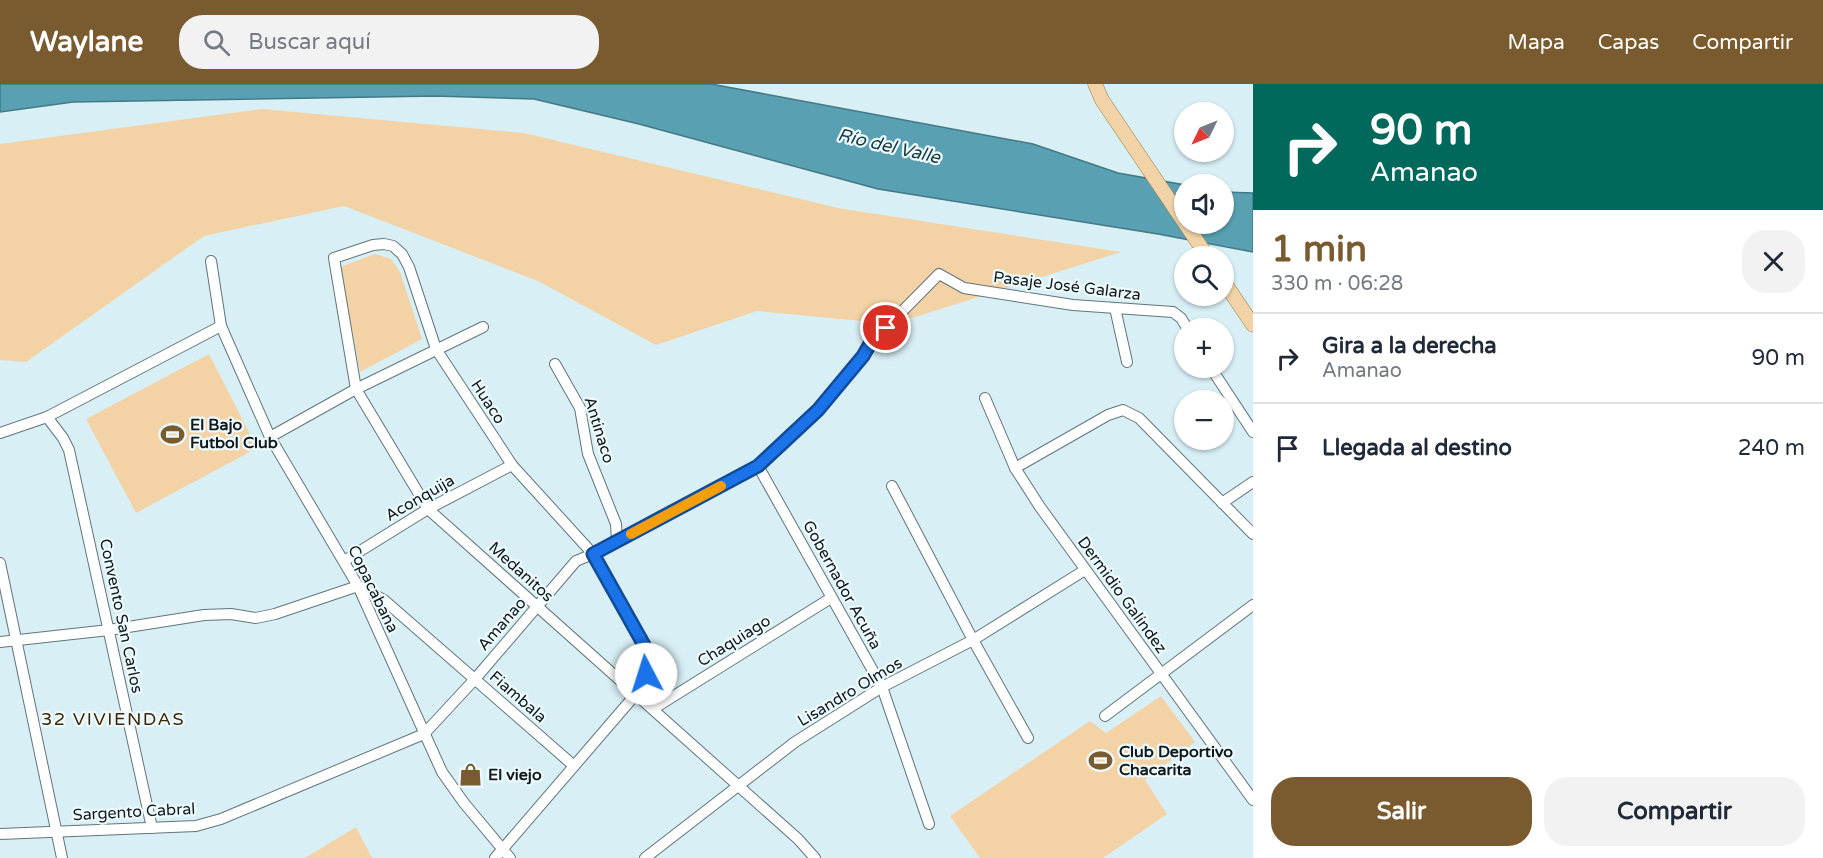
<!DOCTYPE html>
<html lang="es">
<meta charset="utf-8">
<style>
:root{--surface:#fff;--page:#f2f2f3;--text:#1f2937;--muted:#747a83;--line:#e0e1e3;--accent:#795b2f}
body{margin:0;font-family:"Varela Round",sans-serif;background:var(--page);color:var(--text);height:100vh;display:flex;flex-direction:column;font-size:22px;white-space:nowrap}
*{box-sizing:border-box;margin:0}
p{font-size:20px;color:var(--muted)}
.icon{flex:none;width:33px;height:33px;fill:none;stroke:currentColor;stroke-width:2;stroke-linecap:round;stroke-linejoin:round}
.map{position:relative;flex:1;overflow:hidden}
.details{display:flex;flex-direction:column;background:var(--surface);width:570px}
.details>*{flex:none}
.guide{background:#00695c;color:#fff;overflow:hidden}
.needle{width:39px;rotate:227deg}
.tools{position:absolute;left:1174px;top:18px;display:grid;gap:12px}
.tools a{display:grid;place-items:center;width:60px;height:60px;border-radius:50%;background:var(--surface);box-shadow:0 2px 4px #0004;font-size:30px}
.pin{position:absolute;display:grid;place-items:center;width:51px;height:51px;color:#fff;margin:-26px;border:3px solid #fff;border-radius:50%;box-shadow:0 2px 6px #0007}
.me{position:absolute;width:66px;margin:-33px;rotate:355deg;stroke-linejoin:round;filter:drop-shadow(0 0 4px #0008)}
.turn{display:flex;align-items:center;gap:21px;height:126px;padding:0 18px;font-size:27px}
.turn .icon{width:78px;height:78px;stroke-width:2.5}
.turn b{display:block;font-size:42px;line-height:51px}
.round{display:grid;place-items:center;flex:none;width:63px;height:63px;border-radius:24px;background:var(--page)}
.headline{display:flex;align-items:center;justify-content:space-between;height:102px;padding:0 18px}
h1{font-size:36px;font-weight:800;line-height:45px;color:var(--accent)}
.cta{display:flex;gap:12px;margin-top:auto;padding:12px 18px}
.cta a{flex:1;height:69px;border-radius:24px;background:var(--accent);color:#fff;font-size:24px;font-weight:800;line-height:69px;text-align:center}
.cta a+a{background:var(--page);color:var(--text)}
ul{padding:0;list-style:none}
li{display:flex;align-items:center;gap:18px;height:90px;padding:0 18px;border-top:2px solid var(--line)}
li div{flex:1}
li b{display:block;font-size:22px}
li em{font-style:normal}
header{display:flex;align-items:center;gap:36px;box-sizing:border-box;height:84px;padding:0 30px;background:var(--accent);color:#fff}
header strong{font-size:28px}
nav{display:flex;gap:33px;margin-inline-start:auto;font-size:21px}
.search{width:420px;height:54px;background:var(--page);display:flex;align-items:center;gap:15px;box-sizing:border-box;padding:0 21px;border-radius:24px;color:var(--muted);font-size:22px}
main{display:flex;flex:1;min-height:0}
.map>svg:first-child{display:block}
</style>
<header>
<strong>Waylane</strong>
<div class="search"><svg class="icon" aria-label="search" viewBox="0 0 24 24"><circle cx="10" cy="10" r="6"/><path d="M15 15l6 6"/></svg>Buscar aquí</div>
<nav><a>Mapa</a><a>Capas</a><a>Compartir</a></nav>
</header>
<main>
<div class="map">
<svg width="1253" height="774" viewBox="0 0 1253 774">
<rect width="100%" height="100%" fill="#d8eff5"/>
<!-- green -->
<g fill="#f3d3a6">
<polygon points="262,25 524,49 838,124 1121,168 893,240 757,227 656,261 538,197 344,122 204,152 26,278 0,276 0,60"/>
<polygon points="375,170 391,175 400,188 422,255 360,288 340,183"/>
<polygon points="209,270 257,364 136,429 86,335"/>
<polygon points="1161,612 1195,658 1145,696 1167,730 1103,774 980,774 950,732 1090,637 1106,649"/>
<polygon points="356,743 372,774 305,774"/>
</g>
<!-- water -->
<polygon fill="#59a1b2" stroke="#437885" stroke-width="1.5" points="0,0 711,0 1033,60 1118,89 1185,101 1185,140 1224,140 1224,108 1253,109 1253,168 1158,150 878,105 639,40 534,15 436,12 73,18 0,28"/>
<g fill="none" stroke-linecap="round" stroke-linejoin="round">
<defs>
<g id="minor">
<polyline points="211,177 221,242 270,353 358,502 442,688 464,719 510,774"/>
<polyline points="1115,224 1127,278"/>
<polyline points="555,280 580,324 588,370 616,440 617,457"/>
<polyline points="1211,284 1253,348"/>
<polyline points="985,314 1015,384 1040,423 1253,716"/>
<polyline points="47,333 63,354 69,366 152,744"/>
<polyline points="0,349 47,333 221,242"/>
<polyline points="270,353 356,305 483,243"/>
<polyline points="758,382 882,603 929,740"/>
<polyline points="1015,384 1108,331 1123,326 1139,334 1253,450"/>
<polyline points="892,402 973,556 1028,654"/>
<polyline points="1222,419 1253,398"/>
<polyline points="344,477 428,425 512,381"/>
<polyline points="0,479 62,774"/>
<polyline points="0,558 109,546 204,531 231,530 256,534 275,530 358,502 384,516 573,681"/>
<polyline points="653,625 831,514"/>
<polyline points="1105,632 1253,521"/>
<polyline points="0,750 196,742 221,735 424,650 475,595 576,477 593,470 758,382 818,326 863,272 870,260 939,190 964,204 1073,221 1173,228 1181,234 1187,244"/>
<polyline points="495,774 636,610 646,589 648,578 644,561 593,470 512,381 436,265 409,183 402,170 393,162 384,160 373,161 334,174 356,305 428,425 798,755 815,774"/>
<polyline points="645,774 795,658 882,603 973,556 1085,486"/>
</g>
<g id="major">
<polyline points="1095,0 1102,16 1207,172"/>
<polyline points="1224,198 1253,241"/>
</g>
</defs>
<!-- minor casing -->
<use href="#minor" stroke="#61757a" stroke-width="12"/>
<!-- major casing -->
<use href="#major" stroke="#9c7e50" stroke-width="15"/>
<!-- minor -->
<use href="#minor" stroke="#fff" stroke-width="10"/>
<!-- major -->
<use href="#major" stroke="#f1d3a7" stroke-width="14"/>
</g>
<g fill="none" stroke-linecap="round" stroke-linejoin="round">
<defs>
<polyline id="route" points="646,590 648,578 644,561 593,470 758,382 818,326 863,272 870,260 886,244"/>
</defs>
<!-- route casing -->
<use href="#route" stroke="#114b97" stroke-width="15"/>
<!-- route -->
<use href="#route" stroke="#1a73e8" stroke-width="10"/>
<!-- slow -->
<polyline stroke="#f59e0b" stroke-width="10" points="631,450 721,402"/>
</g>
<!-- icons -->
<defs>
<symbol id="stadium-bare" viewBox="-9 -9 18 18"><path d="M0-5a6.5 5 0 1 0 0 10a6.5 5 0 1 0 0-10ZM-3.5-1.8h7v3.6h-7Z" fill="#795b2f" stroke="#edfafe" stroke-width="2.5" paint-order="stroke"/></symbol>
<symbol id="shop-bare" viewBox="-9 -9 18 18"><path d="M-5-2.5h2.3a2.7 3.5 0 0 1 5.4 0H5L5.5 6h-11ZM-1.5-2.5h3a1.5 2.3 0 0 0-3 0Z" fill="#795b2f" stroke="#edfafe" stroke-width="2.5" paint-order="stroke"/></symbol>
</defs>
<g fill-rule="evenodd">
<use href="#stadium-bare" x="156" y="334" width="33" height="33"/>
<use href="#stadium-bare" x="1084" y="660" width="33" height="33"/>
<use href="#shop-bare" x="454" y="674" width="33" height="33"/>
</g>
<g text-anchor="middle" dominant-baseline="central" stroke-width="4.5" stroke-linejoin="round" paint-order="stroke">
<!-- street labels -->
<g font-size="16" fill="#11191b" stroke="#edfafe">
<text transform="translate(1067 202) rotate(7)">Pasaje José Galarza</text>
<text transform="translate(488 318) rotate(57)">Huaco</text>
<text transform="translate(599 346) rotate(73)">Antinaco</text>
<text transform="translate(420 414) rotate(-30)">Aconquija</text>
<text transform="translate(521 488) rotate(42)">Medanitos</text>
<text transform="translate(842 501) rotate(61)">Gobernador Acuña</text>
<text transform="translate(373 505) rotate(64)">Copacabana</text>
<text transform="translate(1122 511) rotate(54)">Dermidio Galíndez</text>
<text transform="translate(121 532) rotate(78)">Convento San Carlos</text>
<text transform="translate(502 540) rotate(-49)">Amanao</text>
<text transform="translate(734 557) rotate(-32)">Chaquiago</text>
<text transform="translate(850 608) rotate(-31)">Lisandro Olmos</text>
<text transform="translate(518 613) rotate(41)">Fiambala</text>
<text transform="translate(134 728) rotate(-3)">Sargento Cabral</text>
</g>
<!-- poi labels -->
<g font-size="16" font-weight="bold" fill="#11191b" stroke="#edfafe" text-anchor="start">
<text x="190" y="341">El Bajo<tspan x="190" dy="18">Futbol Club</tspan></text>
<text x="1119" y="668">Club Deportivo<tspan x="1119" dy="18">Chacarita</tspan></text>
<text x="488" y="691">El viejo</text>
</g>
<!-- water labels -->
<g font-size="18" font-style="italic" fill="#173a42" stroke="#edfafe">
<text transform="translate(889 62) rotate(13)">Río del Valle</text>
</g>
<!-- neighbourhood labels -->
<g font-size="18" letter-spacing="1.5" fill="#3d2702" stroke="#edfafe">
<text x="113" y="635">32 VIVIENDAS</text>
</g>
</g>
</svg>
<div class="tools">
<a><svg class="needle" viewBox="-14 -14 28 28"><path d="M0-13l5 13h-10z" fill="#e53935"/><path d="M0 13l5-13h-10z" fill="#747a83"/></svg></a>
<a><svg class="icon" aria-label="sound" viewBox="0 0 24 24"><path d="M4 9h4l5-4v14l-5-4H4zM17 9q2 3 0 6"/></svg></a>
<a><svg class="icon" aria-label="search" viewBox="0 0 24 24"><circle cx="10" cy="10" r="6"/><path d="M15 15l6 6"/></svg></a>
<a>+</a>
<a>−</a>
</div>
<div class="pin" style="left:886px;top:244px;background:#d93025"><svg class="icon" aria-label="arrive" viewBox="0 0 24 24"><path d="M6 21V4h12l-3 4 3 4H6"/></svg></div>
<svg class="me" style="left:646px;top:590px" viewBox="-20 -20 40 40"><circle r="19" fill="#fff"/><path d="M0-13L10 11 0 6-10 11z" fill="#1a73e8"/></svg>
</div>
<section class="details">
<div class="guide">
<div class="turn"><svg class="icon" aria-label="right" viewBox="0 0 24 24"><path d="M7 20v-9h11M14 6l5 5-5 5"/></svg><div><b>90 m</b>Amanao</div></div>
</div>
<div class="headline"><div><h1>1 min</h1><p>330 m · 06:28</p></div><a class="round"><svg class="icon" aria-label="close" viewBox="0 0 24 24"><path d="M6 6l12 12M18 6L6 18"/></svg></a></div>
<ul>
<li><svg class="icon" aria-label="right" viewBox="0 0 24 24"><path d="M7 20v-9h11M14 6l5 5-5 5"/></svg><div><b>Gira a la derecha</b><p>Amanao</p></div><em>90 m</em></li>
<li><svg class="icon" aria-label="arrive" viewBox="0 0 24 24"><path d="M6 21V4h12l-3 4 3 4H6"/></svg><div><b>Llegada al destino</b></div><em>240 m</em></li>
</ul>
<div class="cta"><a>Salir</a><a>Compartir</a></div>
</section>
</main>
